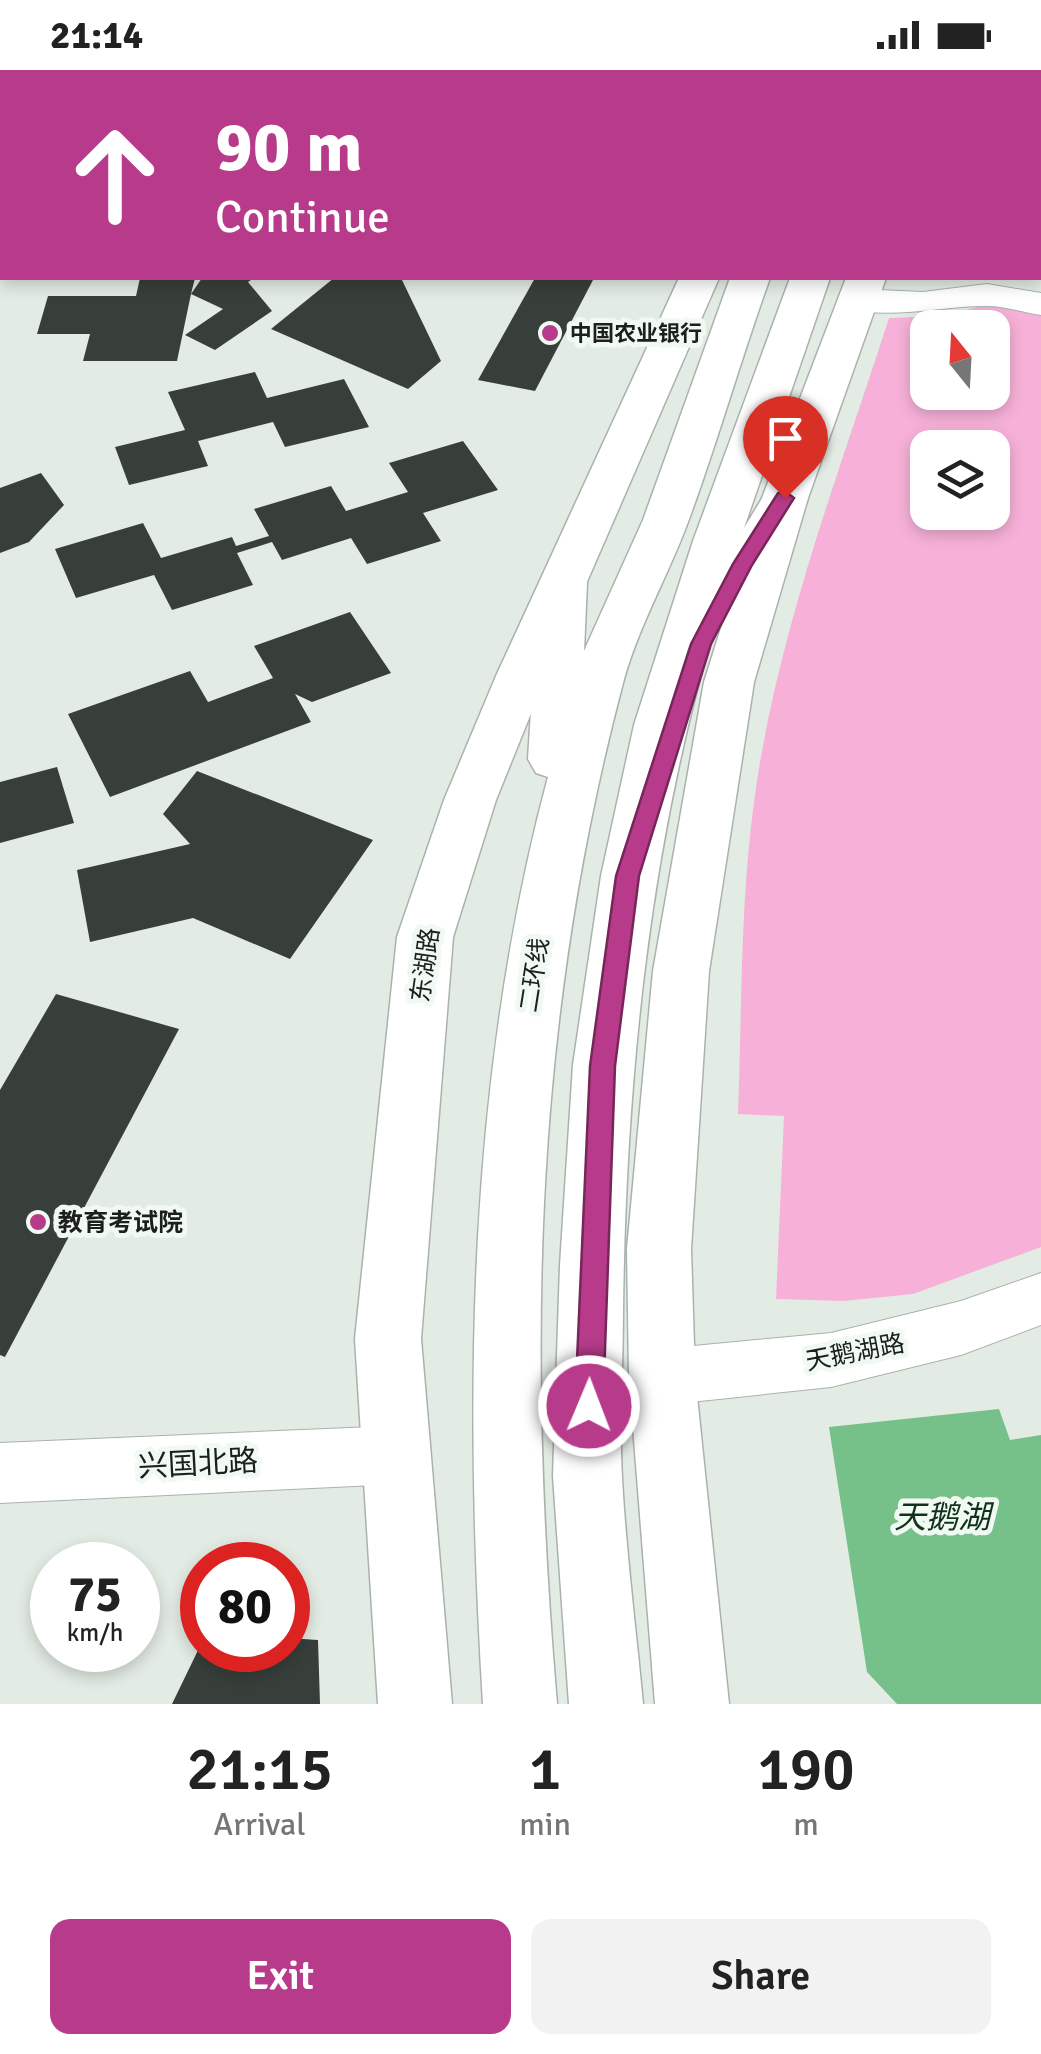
<!DOCTYPE html>
<meta charset="utf-8">
<style>
:root{--surface:#fff;--page:#f2f2f2;--text:#222;--muted:#767676;--accent:#b73b8a}
body{margin:0;font-family:Signika,"Noto Sans SC",sans-serif;background:var(--page);color:var(--text);height:100vh;display:flex;flex-direction:column;font-size:38px;white-space:nowrap}
*{box-sizing:border-box;margin:0}
p{font-size:32px;color:var(--muted)}
.icon{flex:none;width:55px;height:55px;fill:none;stroke:currentColor;stroke-width:2;stroke-linecap:round;stroke-linejoin:round}
.map{position:relative;height:1634px;overflow:hidden}
.drawer{display:flex;flex-direction:column;background:var(--surface);flex:1}
.drawer>*{flex:none}
.banner{position:absolute;left:0px;top:0px;width:1042px;height:210px;box-shadow:0 5px 15px #0003;background:#b73b8a;color:#fff;overflow:hidden}
.needle{width:65px;rotate:342deg}
.controls{position:absolute;left:910px;top:240px;display:grid;gap:20px}
.controls a{display:grid;place-items:center;width:100px;height:100px;border-radius:20px;background:var(--surface);box-shadow:0 5px 15px #0003;font-size:50px}
.speed{position:absolute;left:30px;top:1472px;display:flex;gap:20px;font-size:50px;font-weight:700;text-align:center}
.speed>*{display:grid;place-content:center;width:130px;height:130px;border-radius:50%;background:var(--surface);box-shadow:0 5px 15px #0003;line-height:1}
.speed small{font-size:25px;font-weight:400}
.speed .limit{border:15px solid #d22;background:#fff;color:#111}
.pin{position:absolute;display:grid;place-items:center;width:85px;height:85px;color:#fff;margin:-102px -42px;border-radius:50% 50% 50% 0;rotate:-45deg;box-shadow:0 0 10px #0007}
.pin .icon{rotate:45deg}
.me{position:absolute;width:110px;margin:-55px;rotate:1deg;stroke-linejoin:round;filter:drop-shadow(0 0 8px #0008)}
.turn{display:flex;align-items:center;gap:35px;height:210px;padding:0 50px;font-size:45px}
.turn .icon{width:130px;height:130px;stroke-width:2.5}
.turn b{display:block;font-size:70px;line-height:85px}
.eta{display:flex;justify-content:space-evenly;align-items:center;height:170px;text-align:center}
.eta b{font-size:60px;font-weight:600;line-height:70px}
.primary-button{display:flex;gap:20px;margin-top:auto;padding:20px 50px}
.primary-button a{flex:1;height:115px;border-radius:20px;background:var(--accent);color:#fff;font-size:40px;font-weight:600;line-height:115px;text-align:center}
.primary-button a+a{background:var(--page);color:var(--text)}
.status{display:flex;justify-content:space-between;align-items:center;height:70px;padding:0 50px;background:var(--surface);direction:ltr}
.status svg{height:28px;fill:currentColor}
.map>svg:first-child{display:block}
</style>
<div class="status"><b>21:14</b><svg viewBox="0 0 49 12"><path d="M0 12V9h3v3zM5 12V6h3v6zM10 12V3h3v9zM15 12V0h3v12zM26 1h20v11H26zM47 4h2v5h-2z"/></svg></div>
<div class="map">
<svg width="1041" height="1634" viewBox="0 0 1041 1634">
<rect width="100%" height="100%" fill="#e3ece4"/>
<!-- green -->
<path fill="#f7b1d8" fill-rule="evenodd" d="M 986,235 L 1041,242 L 1041,1177 L 913,1224 L 844,1231 L 776,1229 L 784,1046 L 738,1044 C 742,940 740,835 754,732 C 776,566 838,406 889,248 L 942,246 ZM 928,258 L 992,258 L 992,322 L 928,322 ZM 928,378 L 992,378 L 992,442 L 928,442 Z"/>
<!-- water -->
<polygon fill="#76c08a" points="999,1339 1010,1370 1041,1365 1041,1634 897,1634 867,1602 829,1357"/>
<!-- building -->
<g fill="#383f3a">
<polygon points="140,208 195,208 191,224 202,208 254,208 248,212 272,241 215,280 185,265 223,239 191,224 177,291 83,291 90,264 37,264 48,226 136,226"/>
<polygon points="334,208 401,208 441,291 408,319 271,259"/>
<polygon points="535,208 593,210 535,321 478,310"/>
<polygon points="255,302 267,328 344,309 369,357 285,377 273,352 198,371 208,396 129,415 115,377 185,360 168,322"/>
<polygon points="463,371 498,420 423,443 441,471 367,494 351,468 282,490 272,472 237,483 253,515 172,540 154,505 76,528 55,479 143,453 161,488 232,467 236,476 269,466 254,439 331,416 346,441 408,422 389,393"/>
<polygon points="41,403 64,435 29,472 0,483 0,418"/>
<polygon points="350,542 391,603 312,632 295,624 311,652 110,727 68,644 190,601 208,632 273,608 254,576"/>
<polygon points="57,697 74,753 0,773 0,712"/>
<polygon points="197,701 373,770 290,889 193,848 90,872 77,800 190,774 163,744"/>
<polygon points="56,924 179,959 5,1287 0,1285 0,1020"/>
<polygon points="288,1568 318,1570 320,1634 172,1634 202,1572 202,1580 288,1580"/>
</g>
<g fill="none" stroke-linecap="round" stroke-linejoin="round">
<defs>
<g id="minor">
<path d="M 987,214 L 1041,223 L 1041,245 C 1023,242 1004,236 986,236 C 937,236 894,250 843,238 L 838,230 L 843,222 L 856,219 L 923,222 Z"/>
<polygon points="1041,1203 1041,1255 961,1285 831,1317 662,1335 642,1327 633,1307 642,1287 662,1279 831,1263 961,1231"/>
<polygon points="397,1356 418,1364 427,1385 418,1406 397,1414 0,1433 0,1373"/>
</g>
<g id="major">
<polygon points="679,208 719,208 546,606 496,730 453,867 421,1269 452,1634 378,1634 355,1269 397,867 444,730 496,606"/>
<polygon points="846,208 886,208 808,428 754,612 709,901 691,1179 695,1307 729,1634 655,1634 629,1307 627,1179 653,901 704,612 762,428"/>
</g>
<g id="highway">
<path d="M 730,208 L 770,208 C 741,288 718,371 688,452 C 668,506 638,557 623,613 C 532,956 527,1283 557,1634 L 483,1634 C 464,1324 467,1009 548,707 L 536,703 L 528,689 L 539,513 L 546,501 L 563,496 L 580,501 L 587,513 L 584,581 L 643,450 Z"/>
<path d="M 790,208 L 830,208 L 744,458 L 769,417 L 785,413 L 801,417 L 808,428 L 737,550 L 715,554 C 649,778 626,1008 623,1241 C 623,1296 619,1353 622,1408 C 626,1483 636,1559 643,1634 L 569,1634 L 553,1406 L 560,1195 L 573,995 L 601,806 L 634,655 L 693,471 Z"/>
</g>
</defs>
<!-- minor casing -->
<use href="#minor" stroke="#aab2ac" stroke-width="2"/>
<!-- major casing -->
<use href="#major" stroke="#aab2ac" stroke-width="3"/>
<!-- highway casing -->
<use href="#highway" stroke="#aab2ac" stroke-width="3"/>
<!-- minor -->
<use href="#minor" fill="#fff" fill-rule="evenodd"/>
<!-- major -->
<use href="#major" fill="#fff" fill-rule="evenodd"/>
<!-- highway -->
<use href="#highway" fill="#fff" fill-rule="evenodd"/>
</g>
<!-- route -->
<polygon fill="#b73b8a" stroke="#77265a" stroke-width="2.5" points="785,421 794,428 752,495 711,574 639,806 615,996 603,1336 599,1345 589,1349 579,1345 575,1336 590,996 616,806 691,574 733,494 778,423"/>
<!-- markers -->
<g fill="#b73b8a" stroke="#f0f9f2" stroke-width="4">
<circle cx="550" cy="263" r="10"/>
<circle cx="38" cy="1152" r="10"/>
</g>
<g text-anchor="middle" dominant-baseline="central" stroke-width="10" stroke-linejoin="round" paint-order="stroke">
<!-- far-poi labels -->
<g font-size="22" font-weight="bold" fill="#1c1f1d" stroke="#f0f9f2" text-anchor="start">
<text x="570" y="263">中国农业银行</text>
</g>
<!-- street labels -->
<g font-size="25" fill="#1c1f1d" stroke="#f0f9f2">
<text transform="translate(425 895) rotate(-82)">东湖路</text>
<text transform="translate(534 905) rotate(-81)">二环线</text>
<text transform="translate(855 1282) rotate(-11)">天鹅湖路</text>
</g>
<!-- poi labels -->
<g font-size="25" font-weight="bold" fill="#1c1f1d" stroke="#f0f9f2" text-anchor="start">
<text x="58" y="1152">教育考试院</text>
</g>
<!-- near-street labels -->
<g font-size="30" fill="#1c1f1d" stroke="#f0f9f2">
<text transform="translate(198 1394) rotate(-3)">兴国北路</text>
</g>
<!-- near-water labels -->
<g font-size="32" font-style="italic" fill="#11311b" stroke="#f0f9f2">
<text x="942" y="1447">天鹅湖</text>
</g>
</g>
</svg>
<div class="controls">
<a><svg class="needle" viewBox="-14 -14 28 28"><path d="M0-13l5 13h-10z" fill="#e53935"/><path d="M0 13l5-13h-10z" fill="#767676"/></svg></a>
<a><svg class="icon" aria-label="layers" viewBox="0 0 24 24"><path d="M12 4l9 5-9 5-9-5zM3 14l9 5 9-5"/></svg></a>
</div>
<div class="speed"><div>75<small>km/h</small></div><div class="limit">80</div></div>
<div class="pin" style="left:785px;top:428px;background:#d93025"><svg class="icon" aria-label="arrive" viewBox="0 0 24 24"><path d="M6 21V4h12l-3 4 3 4H6"/></svg></div>
<svg class="me" style="left:589px;top:1336px" viewBox="-20 -20 40 40"><circle r="17" fill="#b73b8a" stroke="#fff" stroke-width="3"/><path d="M0-11L8 9 0 5-8 9z" fill="#fff"/></svg>
<div class="banner">
<div class="turn"><svg class="icon" aria-label="ahead" viewBox="0 0 24 24"><path d="M12 20V5M6 11l6-6 6 6"/></svg><div><b>90 m</b>Continue</div></div>
</div>
</div>
<section class="drawer">
<div class="eta">
<div><b>21:15</b><p>Arrival</p></div>
<div><b>1</b><p>min</p></div>
<div><b>190</b><p>m</p></div>
</div>
<div class="primary-button"><a>Exit</a><a>Share</a></div>
</section>
